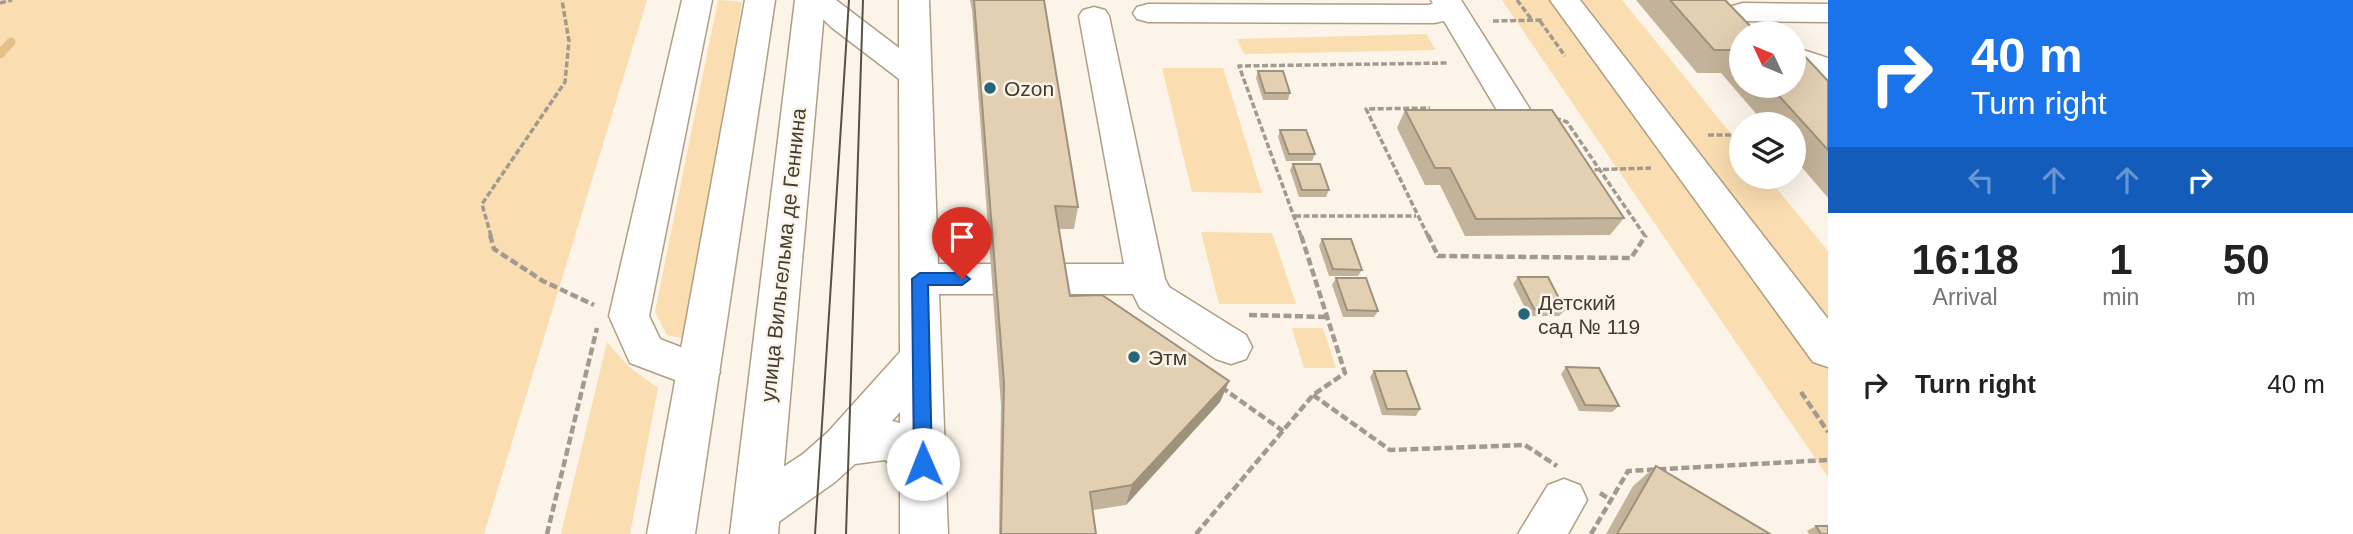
<!DOCTYPE html>
<meta charset="utf-8">
<style>
:root{--surface:#fff;--page:#f2f2f2;--text:#222;--muted:#767676}
body{margin:0;font-family:Helvetica,sans-serif;background:var(--page);color:var(--text);height:100vh;display:flex;flex-direction:column;font-size:26px;white-space:nowrap}
*{box-sizing:border-box;margin:0}
p{font-size:23px;color:var(--muted)}
.icon{flex:none;width:38px;height:38px;fill:none;stroke:currentColor;stroke-width:2;stroke-linecap:round;stroke-linejoin:round}
.map{position:relative;flex:1;overflow:hidden}
.sheet{display:flex;flex-direction:column;background:var(--surface);width:525px}
.sheet>*{flex:none}
.banner{background:#1a73e8;color:#fff;overflow:hidden}
.needle{width:46px;rotate:314deg}
.buttons{position:absolute;left:1729px;top:21px;display:grid;gap:14px}
.buttons a{display:grid;place-items:center;width:77px;height:77px;border-radius:50%;background:var(--surface);box-shadow:0 7px 28px #0002;font-size:35px}
.pin{position:absolute;display:grid;place-items:center;width:60px;height:60px;color:#fff;margin:-72px -30px;border-radius:50% 50% 50% 0;rotate:-45deg;box-shadow:0 0 7px #0007}
.pin .icon{rotate:45deg}
.me{position:absolute;width:77px;margin:-38px;rotate:359deg;stroke-linejoin:round;filter:drop-shadow(0 0 5px #0008)}
.turn{display:flex;align-items:center;gap:24px;height:147px;padding:0 28px;font-size:32px}
.turn .icon{width:91px;height:91px;stroke-width:2.5}
.turn b{display:block;font-size:49px;line-height:60px}
.lanes{display:flex;align-items:center;height:66px;padding:0 28px;background:#0003;justify-content:center;gap:35px;direction:ltr}
.lanes .off{opacity:.35}
.eta{display:flex;justify-content:space-evenly;align-items:center;height:119px;text-align:center}
.eta b{font-size:42px;font-weight:700;line-height:49px}
ul{padding:0;list-style:none}
li{display:flex;align-items:center;gap:21px;height:105px;padding:0 28px}
li div{flex:1}
li b{display:block;font-size:26px}
li em{font-style:normal}
main{display:flex;flex:1;min-height:0}
.map>svg:first-child{display:block}
</style>
<main>
<div class="map">
<svg width="1828" height="534" viewBox="0 0 1828 534">
<rect width="100%" height="100%" fill="#fcf4e8"/>
<!-- green -->
<g fill="#faddb0">
<polygon points="0,0 647,0 484,534 0,534"/>
<polygon points="718,0 742,2 686,339 667,335 655,312"/>
<polygon points="1502,0 1622,0 1741,146 1741,177 1767,177 1828,251 1828,477"/>
<polygon points="1426,34 1436,50 1244,54 1237,39"/>
<polygon points="1162,68 1223,68 1262,193 1192,192"/>
<polygon points="1201,232 1272,233 1296,304 1219,304"/>
<polygon points="1292,328 1323,328 1336,368 1304,368"/>
<polygon points="607,342 629,367 658,388 630,534 561,534"/>
</g>
<g fill="none" stroke-linecap="round" stroke-linejoin="round">
<!-- stream -->
<polyline stroke="#e3c088" stroke-width="9" points="0,54 11,42"/>
<defs>
<g id="minor">
<polygon points="682,0 712,0 649,316 660,339 714,360 720,372 714,384 699,389 630,363 609,316"/>
<path d="M 804,0 L 836,0 L 899,48 L 899,0 L 929,0 L 938,264 L 992,264 L 1006,269 L 1011,279 L 1006,289 L 992,294 L 939,294 L 948,534 L 900,534 L 900,472 L 885,460 L 855,464 L 835,482 L 773,526 L 756,532 L 739,526 L 733,511 L 739,496 L 803,454 L 828,432 L 900,352 L 899,79 L 831,27 ZM 900,412 L 900,423 L 892,421 Z"/>
<polygon points="1431,0 1461,0 1533,114 1528,122 1516,125 1504,122 1444,21 1434,23 1148,22 1137,19 1133,13 1137,7 1148,4 1429,5 1433,3"/>
<polygon points="1550,0 1580,0 1828,319 1828,367 1813,362"/>
<polygon points="1743,3 1828,4 1828,22 1743,21 1732,18 1728,12 1732,6"/>
<polygon points="1094,7 1105,10 1109,16 1165,279 1169,287 1246,335 1252,347 1246,359 1231,364 1216,359 1140,308 1133,294 1058,294 1044,289 1039,279 1044,269 1058,264 1124,264 1079,16 1083,10"/>
<polygon points="1794,47 1828,58 1828,79 1794,68"/>
<polygon points="1564,479 1580,485 1587,500 1568,534 1518,534 1548,485"/>
</g>
<g id="major">
<polygon points="745,0 775,0 695,534 647,534"/>
<polygon points="795,0 825,0 778,534 730,534"/>
</g>
</defs>
<!-- minor casing -->
<use href="#minor" stroke="#b09e82" stroke-width="3"/>
<!-- major casing -->
<use href="#major" stroke="#b09e82" stroke-width="3"/>
<!-- path-far1 -->
<g stroke="#a29a8e" stroke-width="3.5" stroke-dasharray="6 2.5" stroke-linecap="butt">
<polyline points="1517,0 1532,20"/>
<polyline points="0,3 12,0"/>
<polyline points="1493,21 1544,20"/>
<polyline points="1540,21 1565,56"/>
<polyline points="1555,118 1567,122 1645,236"/>
<polyline points="1708,135 1741,135"/>
<polyline points="1586,170 1651,168"/>
<polyline points="1295,216 1416,216"/>
<polyline points="491,236 482,204 565,82 569,41 562,0"/>
<polyline points="1301,236 1239,66 1449,63"/>
<polyline points="1428,236 1366,109 1430,108"/>
</g>
<!-- path -->
<g stroke="#a29a8e" stroke-width="4.5" stroke-dasharray="8 3.5" stroke-linecap="butt">
<polyline points="490,235 494,249 543,281 594,305"/>
<polyline points="1428,235 1438,256 1631,258 1646,235"/>
<polyline points="1249,315 1328,317"/>
<polyline points="1221,387 1283,431"/>
<polyline points="1801,392 1828,432"/>
<polyline points="1313,395 1390,450 1525,445 1557,466"/>
<polyline points="1600,493 1611,500"/>
<polyline points="547,534 597,328"/>
<polyline points="1196,534 1313,395 1345,373 1301,235"/>
<polyline points="1591,534 1628,471 1828,460"/>
</g>
<!-- minor -->
<use href="#minor" fill="#fff" fill-rule="evenodd"/>
<!-- major -->
<use href="#major" fill="#fff" fill-rule="evenodd"/>
<!-- tram -->
<g stroke="#575044" stroke-width="2">
<polyline points="815,534 849,0"/>
<polyline points="846,534 863,0"/>
</g>
</g>
<!-- wall -->
<g fill="#c3b39a">
<polygon points="970,0 1044,0 1078,207 1074,229 1059,229 1070,296 1229,381 1220,402 1126,505 1093,510 1096,534 999,534 1001,405 972,10"/>
<polygon points="1636,0 1725,0 1741,33 1741,86 1794,86 1828,81 1828,198 1794,158 1794,124 1765,124 1721,73 1697,73"/>
<polygon points="1258,71 1290,93 1288,100 1263,100 1256,78"/>
<polygon points="1405,110 1624,218 1610,235 1465,236 1440,185 1425,185 1397,128"/>
<polygon points="1280,130 1315,154 1312,161 1286,161 1278,137"/>
<polygon points="1293,164 1329,190 1326,197 1299,197 1290,170"/>
<polygon points="1322,239 1362,270 1358,276 1329,276 1319,246"/>
<polygon points="1518,277 1565,310 1559,316 1529,316 1513,284"/>
<polygon points="1336,278 1378,311 1374,317 1343,317 1332,285"/>
<polygon points="1566,367 1619,406 1612,412 1579,411 1561,374"/>
<polygon points="1374,371 1420,409 1416,416 1382,415 1370,377"/>
<polygon points="1656,466 1770,534 1606,534 1633,486"/>
<polygon points="1816,526 1828,534 1809,534 1807,531"/>
</g>
<!-- shaded-wall -->
<polygon fill="#9f927d" points="1229,381 1220,402 1126,505 1132,485"/>
<!-- building -->
<g fill="#e3d0b3" stroke="#9f927d" stroke-width="2">
<polygon points="974,0 1044,0 1078,207 1055,206 1070,296 1102,295 1229,381 1132,485 1090,492 1096,534 1001,534 1004,383"/>
<polygon points="1670,0 1725,0 1757,33 1741,33 1741,53 1739,50 1714,50"/>
<polygon points="1794,49 1798,49 1828,81 1828,150 1770,86 1794,86"/>
<polygon points="1258,71 1283,71 1290,93 1265,93"/>
<polygon points="1405,110 1552,110 1624,218 1476,219 1450,168 1435,168"/>
<polygon points="1280,130 1306,130 1315,154 1289,154"/>
<polygon points="1293,164 1320,164 1329,190 1302,190"/>
<polygon points="1322,239 1351,239 1362,270 1333,269"/>
<polygon points="1518,277 1548,277 1565,310 1534,309"/>
<polygon points="1336,278 1366,278 1378,311 1347,310"/>
<polygon points="1566,367 1599,368 1619,406 1585,405"/>
<polygon points="1374,371 1406,371 1420,409 1387,409"/>
<polygon points="1656,466 1770,534 1617,534"/>
<polygon points="1816,526 1828,526 1828,534 1821,534"/>
</g>
<!-- route -->
<polygon fill="#1a73e8" stroke="#114b97" stroke-width="2" points="920,273 962,273 970,279 962,285 928,285 932,464 930,470 923,473 916,470 914,464 912,279"/>
<!-- markers -->
<g fill="#24677a" stroke="#fcf4e8" stroke-width="2.5">
<circle cx="990" cy="88" r="7"/>
<circle cx="1524" cy="314" r="7"/>
<circle cx="1134" cy="357" r="7"/>
</g>
<g text-anchor="middle" dominant-baseline="central" stroke-width="5" stroke-linejoin="round" paint-order="stroke">
<!-- poi labels -->
<g font-size="21" fill="#433c30" stroke="#fcf4e8" text-anchor="start">
<text x="1004" y="88">Ozon</text>
<text x="1538" y="302">Детский<tspan x="1538" dy="24">сад № 119</tspan></text>
<text x="1148" y="357">Этм</text>
</g>
<!-- street labels -->
<g font-size="21" fill="#433c30" stroke="#fcf4e8">
<text transform="translate(783 255) rotate(-84)">улица Вильгельма де Геннина</text>
</g>
</g>
</svg>
<div class="buttons">
<a><svg class="needle" viewBox="-14 -14 28 28"><path d="M0-13l5 13h-10z" fill="#e53935"/><path d="M0 13l5-13h-10z" fill="#767676"/></svg></a>
<a><svg class="icon" aria-label="layers" viewBox="0 0 24 24"><path d="M12 4l9 5-9 5-9-5zM3 14l9 5 9-5"/></svg></a>
</div>
<div class="pin" style="left:962px;top:279px;background:#d93025"><svg class="icon" aria-label="arrive" viewBox="0 0 24 24"><path d="M6 21V4h12l-3 4 3 4H6"/></svg></div>
<svg class="me" style="left:923px;top:464px" viewBox="-20 -20 40 40"><circle r="19" fill="#fff"/><path d="M0-13L10 11 0 6-10 11z" fill="#1a73e8"/></svg>
</div>
<section class="sheet">
<div class="banner">
<div class="turn"><svg class="icon" aria-label="right" viewBox="0 0 24 24"><path d="M7 20v-9h11M14 6l5 5-5 5"/></svg><div><b>40 m</b>Turn right</div></div>
<div class="lanes"><svg class="icon off" aria-label="left" viewBox="0 0 24 24"><path d="M17 20v-9H6M10 6l-5 5 5 5"/></svg><svg class="icon off" aria-label="ahead" viewBox="0 0 24 24"><path d="M12 20V5M6 11l6-6 6 6"/></svg><svg class="icon off" aria-label="ahead" viewBox="0 0 24 24"><path d="M12 20V5M6 11l6-6 6 6"/></svg><svg class="icon" aria-label="right" viewBox="0 0 24 24"><path d="M7 20v-9h11M14 6l5 5-5 5"/></svg></div>
</div>
<div class="eta">
<div><b>16:18</b><p>Arrival</p></div>
<div><b>1</b><p>min</p></div>
<div><b>50</b><p>m</p></div>
</div>
<ul>
<li><svg class="icon" aria-label="right" viewBox="0 0 24 24"><path d="M7 20v-9h11M14 6l5 5-5 5"/></svg><div><b>Turn right</b></div><em>40 m</em></li>
</ul>
</section>
</main>
